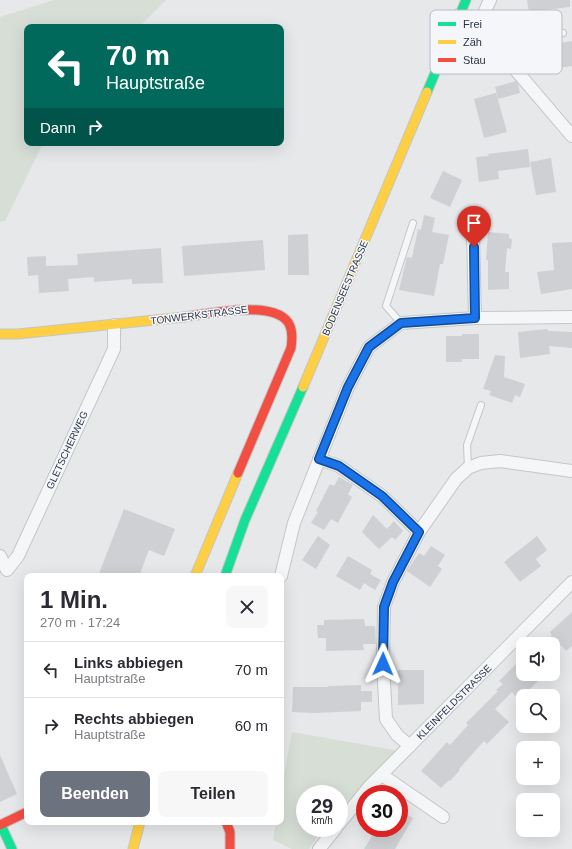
<!DOCTYPE html>
<html lang="de">
<meta charset="utf-8">
<style>
:root{--surface:#fff;--page:#f7f7f7;--text:#2b2b33;--muted:#7c7c81;--line:#e1e1e2;--accent:#6c737f}
body{margin:0;font-family:Arial,sans-serif;background:var(--page);color:var(--text);height:100vh;display:flex;flex-direction:column;font-size:15px;white-space:nowrap}
*{box-sizing:border-box;margin:0}
p{font-size:13px;color:var(--muted)}
.icon{flex:none;width:22px;height:22px;fill:none;stroke:currentColor;stroke-width:2;stroke-linecap:round;stroke-linejoin:round}
.map{position:relative;flex:1;overflow:hidden}
.details{position:absolute;left:24px;top:573px;width:260px;height:252px;display:flex;flex-direction:column;background:var(--surface);border-radius:8px;box-shadow:0 4px 16px #0002}
.details>*{flex:none}
.guide{position:absolute;left:24px;top:24px;width:260px;height:122px;border-radius:8px;box-shadow:0 4px 16px #0002;background:#00695c;color:#fff;overflow:hidden}
.tools{position:absolute;left:516px;top:637px;display:grid;gap:8px}
.tools a{display:grid;place-items:center;width:44px;height:44px;border-radius:8px;background:var(--surface);box-shadow:0 4px 16px #0002;font-size:20px}
.speed{position:absolute;left:296px;top:785px;display:flex;gap:8px;font-size:20px;font-weight:700;text-align:center}
.speed>*{display:grid;place-content:center;width:52px;height:52px;border-radius:50%;background:var(--surface);box-shadow:0 4px 16px #0002;line-height:1}
.speed small{font-size:10px;font-weight:400}
.speed .limit{border:6px solid #d22;background:#fff;color:#111}
.pin{position:absolute;display:grid;place-items:center;width:34px;height:34px;color:#fff;margin:-41px -17px;border-radius:50% 50% 50% 0;rotate:-45deg;box-shadow:0 0 4px #0007}
.pin .icon{rotate:45deg}
.me{position:absolute;width:44px;margin:-22px;rotate:1deg;stroke-linejoin:round;filter:drop-shadow(0 0 3px #0008)}
.turn{display:flex;align-items:center;gap:14px;height:84px;padding:0 16px;font-size:18px}
.turn .icon{width:52px;height:52px;stroke-width:2.5}
.turn b{display:block;font-size:28px;line-height:34px}
.then{display:flex;align-items:center;height:38px;padding:0 16px;background:#0003;gap:8px;font-size:15px}
.round{display:grid;place-items:center;flex:none;width:42px;height:42px;border-radius:8px;background:var(--page)}
.headline{display:flex;align-items:center;justify-content:space-between;height:68px;padding:0 16px}
h1{font-size:24px;font-weight:600;line-height:30px}
.cta{display:flex;gap:8px;margin-top:auto;padding:8px 16px}
.cta a{flex:1;height:46px;border-radius:8px;background:var(--accent);color:#fff;font-size:16px;font-weight:600;line-height:46px;text-align:center}
.cta a+a{background:var(--page);color:var(--text)}
ul{padding:0;list-style:none}
li{display:flex;align-items:center;gap:12px;height:56px;padding:0 16px;border-top:1px solid var(--line)}
li div{flex:1}
li b{display:block;font-size:15px}
li em{font-style:normal}
.map>svg:first-child{display:block}
</style>
<div class="map">
<svg width="572" height="849" viewBox="0 0 572 849">
<rect width="100%" height="100%" fill="#e6e8ea"/>
<!-- green -->
<g fill="#d6ded6">
<polygon points="54,0 166,0 139,27 27,27 27,143 43,143 5,221 0,222 0,17"/>
<polygon points="292,732 400,751 339,809 339,794 305,794 305,828 323,828 309,849 292,849 273,840 276,822 281,822 281,792"/>
</g>
<!-- building -->
<g fill="#ced0d3">
<polygon points="527,0 570,0 570,7 529,12"/>
<polygon points="572,41 572,66 558,68 554,44"/>
<polygon points="516,81 518,84 520,93 498,99 495,87"/>
<polygon points="496,93 507,132 484,138 474,99"/>
<polygon points="528,149 530,167 498,171 499,179 479,182 476,157 489,156 488,154"/>
<polygon points="551,158 556,192 536,195 530,162"/>
<polygon points="443,171 462,180 450,207 430,198"/>
<polygon points="424,215 435,218 432,232 449,235 443,264 440,264 434,296 399,290 407,257 412,258 418,229 421,230"/>
<polygon points="488,232 509,234 509,238 512,239 511,249 507,248 505,272 509,272 509,289 488,290 488,260 486,260"/>
<polygon points="308,234 309,275 288,275 288,235"/>
<polygon points="263,240 265,270 184,276 182,246"/>
<polygon points="572,242 572,289 541,294 537,272 554,270 552,243"/>
<polygon points="161,248 163,283 132,284 132,279 94,282 94,277 68,279 69,291 39,293 38,275 28,276 27,257 46,256 46,266 78,265 77,254"/>
<polygon points="547,329 548,331 572,332 572,348 549,346 550,354 520,358 518,332"/>
<polygon points="462,334 479,334 479,359 462,359 462,362 446,362 446,336 462,336"/>
<polygon points="495,355 505,356 504,377 525,384 520,397 515,395 512,403 489,395 491,391 483,389"/>
<polygon points="339,477 353,485 348,494 352,497 338,523 331,519 324,530 311,523 318,512 316,511 330,484 334,486"/>
<polygon points="124,509 175,529 164,556 149,550 139,576 98,576"/>
<polygon points="373,515 387,529 394,521 403,531 395,540 392,537 379,549 362,532"/>
<polygon points="318,536 330,545 316,569 302,560"/>
<polygon points="537,536 547,550 536,559 541,566 520,582 504,562"/>
<polygon points="431,546 445,555 438,566 442,569 430,587 407,571 419,553 424,556"/>
<polygon points="348,556 372,570 370,574 381,580 375,590 364,583 360,590 336,576"/>
<polygon points="572,612 572,646 566,651 561,645 553,652 553,644 543,644 552,635 550,632"/>
<polygon points="364,619 365,626 375,626 376,644 363,644 364,650 326,651 326,638 318,638 317,625 324,625 324,620"/>
<polygon points="523,657 523,674 545,674 519,700 512,692 495,709 509,722 487,744 484,741 459,769 460,770 450,781 449,780 441,788 421,771 447,742 450,745 468,725 466,723 498,691 496,690 503,684 499,681"/>
<polygon points="398,670 424,670 424,704 398,705"/>
<polygon points="361,685 361,691 372,691 372,702 361,702 361,711 314,713 292,712 293,687 328,687 328,686"/>
<polygon points="0,755 17,794 0,802"/>
<polygon points="399,810 413,818 395,849 364,849 377,828 399,828"/>
</g>
<g fill="none" stroke-linecap="round" stroke-linejoin="round">
<defs>
<g id="lane">
<polyline points="498,50 525,41 563,33"/>
<polyline points="401,323 386,306 413,223"/>
<polyline points="468,468 467,445 481,405"/>
</g>
<g id="street">
<polyline points="460,14 478,26 572,136"/>
<polyline points="478,26 490,0"/>
<polyline points="473,233 475,318"/>
<polyline points="319,459 339,466 382,496 419,532"/>
<polyline points="0,556 7,570 18,556 114,349 114,325"/>
<polyline points="281,576 294,523 348,387 369,347 401,323 475,318 572,317"/>
<polyline points="410,746 397,735 386,719 383,664 384,607 393,582 419,532 456,479 468,468 481,463 500,461 572,471"/>
<polyline points="382,775 443,817"/>
<polyline points="339,824 369,787 572,582"/>
<polyline points="319,849 336,828"/>
</g>
<g id="fast">
<polyline points="427,92 466,0"/>
<polyline points="225,576 245,520 303,387"/>
<polyline points="1,825 12,849"/>
</g>
<g id="slow">
<polyline points="0,334 18,334 184,317"/>
<polyline points="303,387 427,92"/>
<polyline points="195,576 238,473"/>
<polyline points="133,849 140,822"/>
</g>
<g id="jam">
<path d="M 184,317 C 207,314 279,298 290,326 C 293,333 292,341 291,348 L 238,473"/>
<polyline points="226,822 230,832 230,849"/>
<polyline points="0,825 27,812"/>
</g>
</defs>
<!-- lane casing -->
<use href="#lane" stroke="#c4c6c8" stroke-width="8"/>
<!-- street casing -->
<use href="#street" stroke="#c4c6c8" stroke-width="14"/>
<!-- fast casing -->
<use href="#fast" stroke="#c4c6c8" stroke-width="11"/>
<!-- slow casing -->
<use href="#slow" stroke="#c4c6c8" stroke-width="11"/>
<!-- jam casing -->
<use href="#jam" stroke="#c4c6c8" stroke-width="11"/>
<!-- lane -->
<use href="#lane" stroke="#f5f6f7" stroke-width="6"/>
<!-- street -->
<use href="#street" stroke="#f5f6f7" stroke-width="12"/>
<!-- fast -->
<use href="#fast" stroke="#16e098" stroke-width="9"/>
<!-- slow -->
<use href="#slow" stroke="#ffcf43" stroke-width="9"/>
<!-- jam -->
<use href="#jam" stroke="#f24e42" stroke-width="9"/>
</g>
<g fill="none" stroke-linecap="round" stroke-linejoin="round">
<defs>
<polyline id="route" points="383,664 384,607 393,582 419,532 382,496 339,466 319,459 348,387 369,347 401,323 475,318 474,247"/>
</defs>
<!-- route casing -->
<use href="#route" stroke="#114b97" stroke-width="10"/>
<!-- route -->
<use href="#route" stroke="#1a73e8" stroke-width="7"/>
</g>
<g text-anchor="middle" dominant-baseline="central" stroke-width="3" stroke-linejoin="round" paint-order="stroke">
<!-- street labels -->
<g font-size="10" fill="#2b3445" stroke="#f4f6f9">
<text transform="translate(345 288) rotate(-67)">BODENSEESTRASSE</text>
<text transform="translate(199 315) rotate(-7)">TONWERKSTRASSE</text>
<text transform="translate(67 450) rotate(-65)">GLETSCHERWEG</text>
<text transform="translate(454 702) rotate(-45)">KLEINFELDSTRASSE</text>
</g>
</g>
<!-- legend -->
<rect x="430" y="10" width="132" height="64" rx="6" fill="#f4f6f9" stroke="#b8bcc3" stroke-width="1"/>
<rect x="438" y="22" width="18" height="4" fill="#16e098"/>
<rect x="438" y="40" width="18" height="4" fill="#ffcf43"/>
<rect x="438" y="58" width="18" height="4" fill="#f24e42"/>
<g font-size="11" fill="#2b3445">
<text x="463" y="28">Frei</text>
<text x="463" y="46">Zäh</text>
<text x="463" y="64">Stau</text>
</g>
</svg>
<div class="tools">
<a><svg class="icon" aria-label="sound" viewBox="0 0 24 24"><path d="M4 9h4l5-4v14l-5-4H4zM17 9q2 3 0 6"/></svg></a>
<a><svg class="icon" aria-label="search" viewBox="0 0 24 24"><circle cx="10" cy="10" r="6"/><path d="M15 15l6 6"/></svg></a>
<a>+</a>
<a>−</a>
</div>
<div class="speed"><div>29<small>km/h</small></div><div class="limit">30</div></div>
<div class="pin" style="left:474px;top:247px;background:#d93025"><svg class="icon" aria-label="arrive" viewBox="0 0 24 24"><path d="M6 21V4h12l-3 4 3 4H6"/></svg></div>
<svg class="me" style="left:383px;top:664px" viewBox="-20 -20 40 40"><path d="M0-17L14 15 0 8-14 15z" fill="#1a73e8" stroke="#fff" stroke-width="4"/></svg>
<div class="guide">
<div class="turn"><svg class="icon" aria-label="left" viewBox="0 0 24 24"><path d="M17 20v-9H6M10 6l-5 5 5 5"/></svg><div><b>70 m</b>Hauptstraße</div></div>
<div class="then">Dann<svg class="icon" aria-label="right" viewBox="0 0 24 24"><path d="M7 20v-9h11M14 6l5 5-5 5"/></svg></div>
</div>
<section class="details">
<div class="headline"><div><h1>1 Min.</h1><p>270 m · 17:24</p></div><a class="round"><svg class="icon" aria-label="close" viewBox="0 0 24 24"><path d="M6 6l12 12M18 6L6 18"/></svg></a></div>
<ul>
<li><svg class="icon" aria-label="left" viewBox="0 0 24 24"><path d="M17 20v-9H6M10 6l-5 5 5 5"/></svg><div><b>Links abbiegen</b><p>Hauptstraße</p></div><em>70 m</em></li>
<li><svg class="icon" aria-label="right" viewBox="0 0 24 24"><path d="M7 20v-9h11M14 6l5 5-5 5"/></svg><div><b>Rechts abbiegen</b><p>Hauptstraße</p></div><em>60 m</em></li>
</ul>
<div class="cta"><a>Beenden</a><a>Teilen</a></div>
</section>
</div>
